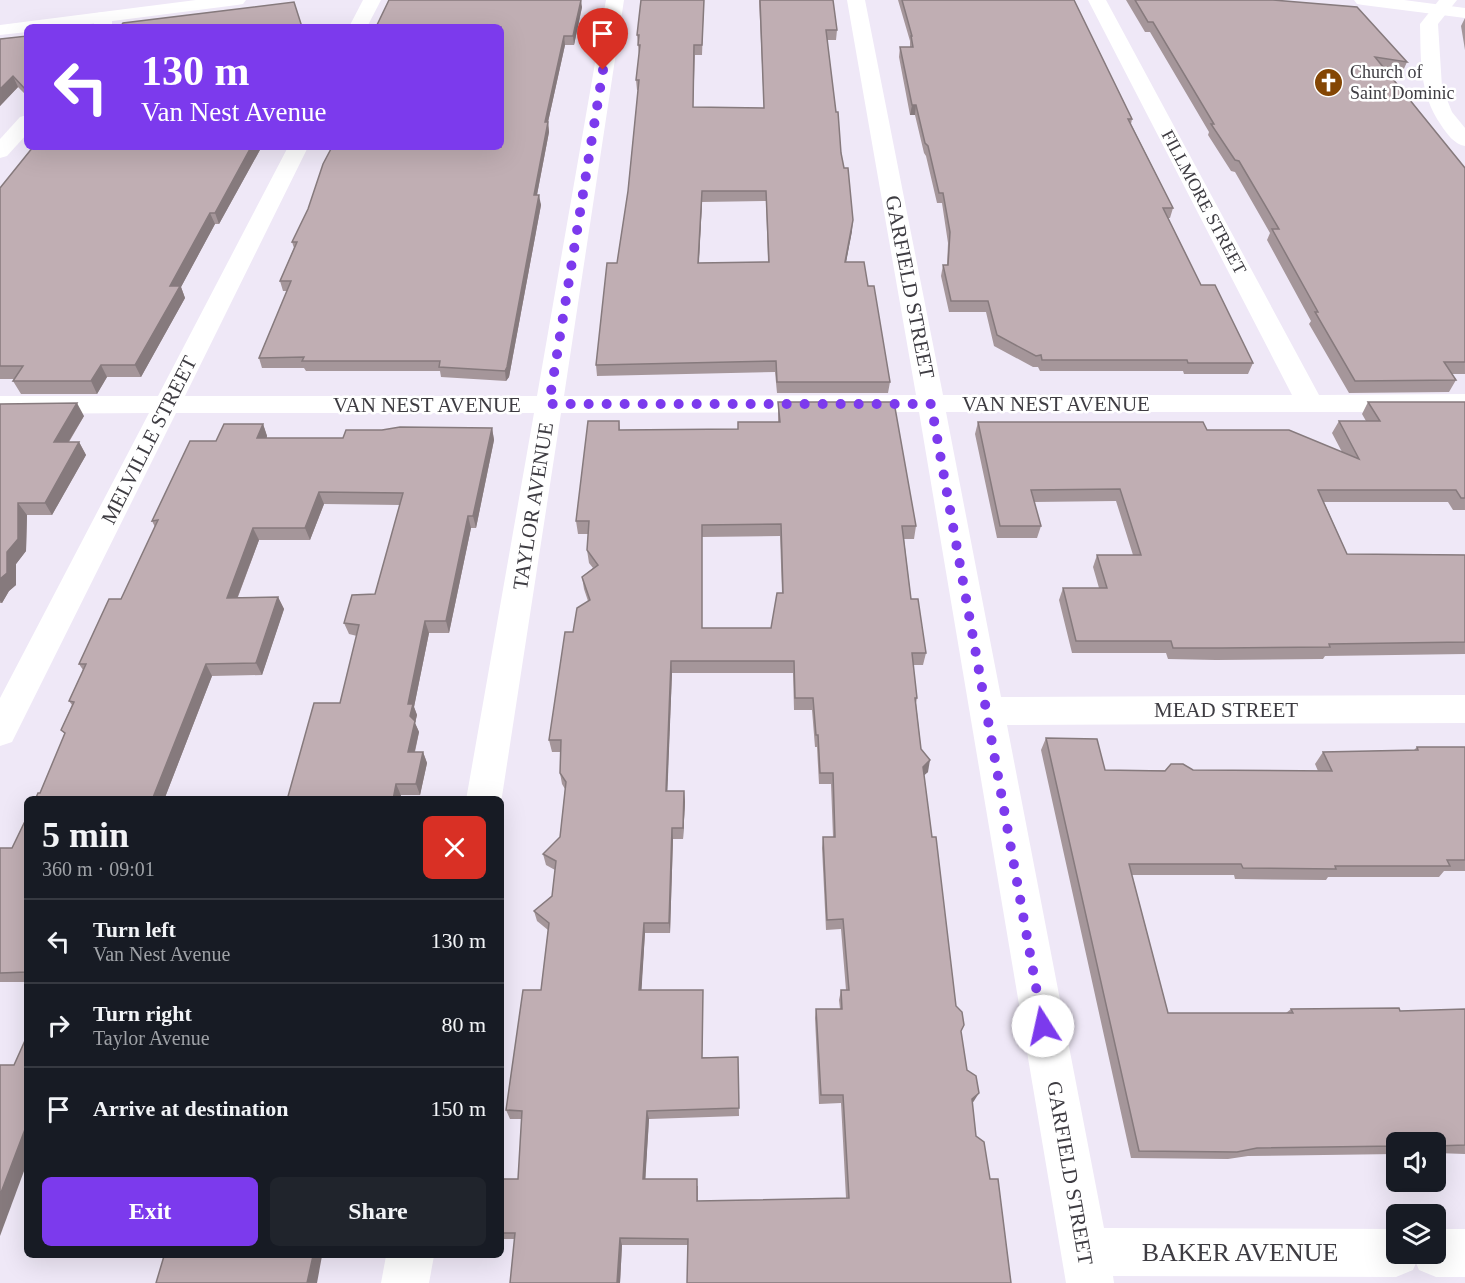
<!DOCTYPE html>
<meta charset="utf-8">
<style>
:root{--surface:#171b24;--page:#20242c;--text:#f1f3f6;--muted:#9ea1a6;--line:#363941;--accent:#7c3aed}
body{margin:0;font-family:Georgia,serif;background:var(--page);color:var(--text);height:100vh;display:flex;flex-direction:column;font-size:22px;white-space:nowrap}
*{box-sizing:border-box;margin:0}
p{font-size:20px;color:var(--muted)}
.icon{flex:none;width:33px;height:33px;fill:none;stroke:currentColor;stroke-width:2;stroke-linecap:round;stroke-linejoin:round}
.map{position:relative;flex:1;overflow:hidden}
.sheet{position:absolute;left:24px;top:796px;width:480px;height:462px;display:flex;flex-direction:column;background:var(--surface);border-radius:9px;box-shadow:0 6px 24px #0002}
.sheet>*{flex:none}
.top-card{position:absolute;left:24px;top:24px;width:480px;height:126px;border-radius:9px;box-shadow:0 6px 24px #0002;background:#7c3aed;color:#fff;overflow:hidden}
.controls{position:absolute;left:1386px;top:1132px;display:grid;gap:12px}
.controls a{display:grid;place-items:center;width:60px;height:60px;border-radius:9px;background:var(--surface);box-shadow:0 6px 24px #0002;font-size:30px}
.pin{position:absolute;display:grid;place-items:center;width:51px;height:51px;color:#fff;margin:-62px -26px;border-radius:50% 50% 50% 0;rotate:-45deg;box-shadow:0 0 6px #0007}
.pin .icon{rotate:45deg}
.me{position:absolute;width:66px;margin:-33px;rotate:350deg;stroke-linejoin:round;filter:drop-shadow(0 0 4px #0008)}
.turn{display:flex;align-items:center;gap:21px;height:126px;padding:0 18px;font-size:27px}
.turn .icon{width:78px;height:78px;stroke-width:2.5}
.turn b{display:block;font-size:42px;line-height:51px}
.round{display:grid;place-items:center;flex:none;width:63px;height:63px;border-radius:9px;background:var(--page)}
.head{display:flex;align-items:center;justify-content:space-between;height:102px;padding:0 18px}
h1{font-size:36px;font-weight:600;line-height:45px}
.cta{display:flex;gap:12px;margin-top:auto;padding:12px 18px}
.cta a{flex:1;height:69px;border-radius:9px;background:var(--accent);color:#fff;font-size:24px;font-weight:600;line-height:69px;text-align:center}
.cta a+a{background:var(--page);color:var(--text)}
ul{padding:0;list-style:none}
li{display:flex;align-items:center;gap:18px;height:84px;padding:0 18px;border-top:2px solid var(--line)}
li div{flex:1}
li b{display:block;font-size:22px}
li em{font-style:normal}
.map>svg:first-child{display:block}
</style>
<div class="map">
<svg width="1465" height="1283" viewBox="0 0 1465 1283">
<rect width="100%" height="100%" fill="#efe8f7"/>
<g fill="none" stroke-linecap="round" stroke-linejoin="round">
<!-- street -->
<g fill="#fff" fill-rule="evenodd">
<polygon points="363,0 381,0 367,27 349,27"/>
<polygon points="606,0 624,0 564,396 916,395 847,0 865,0 943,395 1292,395 1088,0 1106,0 1319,395 1465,394 1465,412 946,412 1001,697 1465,695 1465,723 1007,725 1104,1228 1396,1229 1396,1254 1436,1254 1436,1229 1465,1229 1465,1277 1436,1277 1419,1270 1416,1263 1413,1270 1396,1277 1113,1276 1114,1283 1066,1283 919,412 561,413 501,803 501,800 466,800 534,413 176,413 12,742 0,746 0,698 149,413 0,414 0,396 158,396 288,147 308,147 185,396 537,396"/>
<path d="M 1439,0 L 1457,0 L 1438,24 L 1442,87 L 1452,112 L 1465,128 L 1465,146 C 1454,144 1447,134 1441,125 C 1419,93 1421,61 1420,24 Z"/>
<polygon points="103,12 109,13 112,17 112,27 94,27 94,17 97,13"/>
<polygon points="27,115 27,134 7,156 0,158 0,139 20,117"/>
<polygon points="386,1256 434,1256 429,1283 381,1283"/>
</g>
<!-- secondary -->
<g fill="#fff" fill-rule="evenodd">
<polygon points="196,0 246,0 243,4 237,5 66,27 27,27 27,32 0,35 0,25"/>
<polygon points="1354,0 1404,0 1465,8 1465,18 1363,5 1357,4"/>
</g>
</g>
<!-- wall -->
<g fill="#a5969a" fill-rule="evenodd">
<path d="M 704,0 L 702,55 L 695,55 L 693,107 L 764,108 L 759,0 L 837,30 L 836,40 L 827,40 L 841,153 L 852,231 L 846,262 L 868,286 L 890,382 L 888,393 L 777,393 L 775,372 L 597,376 L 596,365 L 617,263 L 628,191 L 638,90 L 637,90 L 636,80 L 639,55 L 637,35 ZM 766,201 L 768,262 L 699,263 L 702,202 Z"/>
<polygon points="898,0 1074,0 1132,119 1131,124 1173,208 1170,218 1168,218 1201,285 1253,363 1248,374 1184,374 1183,371 1040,371 1038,367 1033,367 994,346 986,312 949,312 941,276 943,265 947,265 948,243 942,203 937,203 926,156 924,153 915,115 910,115 899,57 900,47 910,47 910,41"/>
<polygon points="1126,0 1273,0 1407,62 1402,73 1386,70 1465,168 1465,374 1452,374 1456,380 1449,392 1349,393 1309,324 1311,321 1267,240 1270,233 1235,172 1231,171 1208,135 1209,132 1150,32 1145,32"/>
<polygon points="582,7 574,45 565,45 548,122 549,132 537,195 541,205 509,377 506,381 441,377 440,371 306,371 304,368 262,368 259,358 287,291 283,291 280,281 294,248 292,242 501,27"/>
<polygon points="1465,18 1465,50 1461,26"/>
<polygon points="27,36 27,96 18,87 0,106 0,39"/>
<polygon points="33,147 261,148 219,224 215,224 181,287 185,298 141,377 107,377 97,394 21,394 13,381 15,379 0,379 0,188"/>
<path d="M 778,402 L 916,526 L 914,539 L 904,539 L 911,599 L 926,653 L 923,665 L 913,665 L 917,698 L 916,703 L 921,749 L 928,772 L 924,775 L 932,837 L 956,1006 L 967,1070 L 974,1101 L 972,1103 L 976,1136 L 990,1179 L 688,1245 L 622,1245 L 620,1283 L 510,1283 L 515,1239 L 501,1239 L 501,1179 L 518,1179 L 522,1119 L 510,1119 L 506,1110 L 541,990 L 548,930 L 537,921 L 534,911 L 552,896 L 555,870 L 546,865 L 543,854 L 560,837 L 565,789 L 562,784 L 560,773 L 561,752 L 552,752 L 549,740 L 573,632 L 588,601 L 584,589 L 582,577 L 593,568 L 589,563 L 587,550 L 588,534 L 578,534 L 576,521 L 619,421 L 620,430 L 738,429 L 778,422 ZM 780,536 L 782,593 L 771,628 L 702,628 L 702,537 ZM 672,673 L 793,673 L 794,710 L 812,710 L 815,747 L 817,747 L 819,784 L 831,784 L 833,837 L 823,837 L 822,848 L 826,930 L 841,929 L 846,990 L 841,990 L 839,1000 L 840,1009 L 816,1009 L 815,1018 L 819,1104 L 841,1103 L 846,1198 L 698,1201 L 698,1186 L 645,1179 L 649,1119 L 739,1116 L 738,1057 L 702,1057 L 703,1000 L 641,990 L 645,933 L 670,933 L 673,839 L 683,839 L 685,802 L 684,791 L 667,791 Z"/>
<polygon points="1368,402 1465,402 1465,510 1453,510 1448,502 1324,502 1347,554 1465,555 1465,654 1325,656 1323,659 1216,660 1168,659 1166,653 1072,653 1059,600 1063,588 1099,588 1093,567 1097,555 1133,555 1116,501 1034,502 1041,526 1037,538 997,538 975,434 978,422 1207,430 1342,452 1332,433 1339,421 1366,421 1362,414"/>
<polygon points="0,404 84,416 69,442 79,442 86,455 52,515 27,515 26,551 16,564 16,585 9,591 2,603 0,603"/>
<polygon points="263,424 267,436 267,438 343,438 382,430 492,428 494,440 476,528 471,528 449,633 429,633 414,707 417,715 415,723 419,732 415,752 423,752 427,763 420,795 401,795 340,703 357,636 349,634 344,623 375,594 400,505 324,504 310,540 259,540 238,597 278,597 284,609 262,675 212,676 164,800 35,800 40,793 65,734 61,730 72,705 69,701 83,670 79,664 121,599 155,527 152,521 216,441"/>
<polygon points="1046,738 1105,770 1318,771 1315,764 1323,752 1414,750 1417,747 1465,747 1465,871 1444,871 1439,877 1328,877 1326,880 1235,879 1234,875 1132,875 1168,1013 1286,1013 1291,1009 1400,1011 1465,1009 1465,1154 1436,1153 1436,1143 1396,1143 1396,1154 1248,1156 1228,1159 1131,1158 1041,750"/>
<polygon points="27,817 27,982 0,982 0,848 12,848"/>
</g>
<!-- shaded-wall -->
<g fill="#867a7d">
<polygon points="581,0 582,7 574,45 573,36"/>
<polygon points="564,36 565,45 548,122 549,132 535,205 534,195 545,122"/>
<polygon points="13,76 18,87 0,106 0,89"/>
<polygon points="912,105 916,105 915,115 910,115"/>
<polygon points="251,147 261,148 219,224 215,213"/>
<polygon points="702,191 702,202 698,274 698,263"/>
<polygon points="539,195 541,205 509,377 506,381 505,371"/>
<polygon points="210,213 215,224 181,287 185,298 141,377 135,365 170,286"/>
<polygon points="853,220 852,231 844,273 845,262"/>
<polygon points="101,365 107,377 97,394 91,381"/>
<polygon points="77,403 84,416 61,454 54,442"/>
<polygon points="263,424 267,436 262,450 257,438"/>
<polygon points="492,428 494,440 476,528 473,516"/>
<polygon points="79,442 86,455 52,515 45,503"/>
<polygon points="319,492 324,504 310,540 305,528"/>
<polygon points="18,503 27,515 26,551 16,564 16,585 9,591 2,603 0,601 0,579"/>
<polygon points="468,516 471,528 449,633 446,621"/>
<polygon points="253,528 259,540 233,609 227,598"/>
<polygon points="278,597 284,609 262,675 256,663"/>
<polygon points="425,621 429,633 414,707 417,715 415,723 419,732 412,763 408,752 410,716 408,704"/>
<polygon points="671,661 672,673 667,802 666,791"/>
<polygon points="206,664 212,676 164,800 152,800"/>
<polygon points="423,752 427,763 420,795 416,784"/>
<polygon points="930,760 928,772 921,778 923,767"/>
<polygon points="396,784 401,795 400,800 393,800"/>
<polygon points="684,791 685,802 683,839 683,828"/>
<polygon points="672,828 673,839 670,933 669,923"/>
<polygon points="644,923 645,933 641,999 639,990"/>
<polygon points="979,1093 974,1101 967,1107 972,1099"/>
<polygon points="647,1111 649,1119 645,1186 643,1179"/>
<polygon points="27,1124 27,1163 0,1236 0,1195"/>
<polygon points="620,1238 622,1245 620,1283 617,1283"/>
<polygon points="313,1256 322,1256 317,1283 307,1283"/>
</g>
<!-- building -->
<g fill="#c0aeb3" stroke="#867a7d" stroke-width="1.5" fill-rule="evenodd">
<polygon points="389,0 581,0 573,36 564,36 545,122 548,122 534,195 539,195 507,367 505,371 439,367 440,361 302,361 304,357 259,358 291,281 280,281 297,242 292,242 308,209 323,164 332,147 501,147 501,27 376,27"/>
<path d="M 641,0 L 704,0 L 702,45 L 694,45 L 693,107 L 764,108 L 760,0 L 833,0 L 837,30 L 826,30 L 836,112 L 838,112 L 841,153 L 844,168 L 848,168 L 853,220 L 845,262 L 864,262 L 868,286 L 874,286 L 890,382 L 777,382 L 776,361 L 596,365 L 607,263 L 617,263 L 628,191 L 639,80 L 636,80 L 640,45 L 638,45 L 639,35 L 637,35 ZM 702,191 L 766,191 L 769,262 L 698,263 Z"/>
<polygon points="902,0 1074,0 1132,119 1128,119 1173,208 1163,208 1201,285 1215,285 1253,363 1188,363 1187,360 1042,360 1041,355 1036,356 997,335 988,301 951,301 943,265 948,265 950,232 943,193 939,193 928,146 925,143 916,105 912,105 900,47 913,47 911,36 912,36"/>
<polygon points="1135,0 1273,0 1357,7 1407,62 1375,57 1465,168 1465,362 1444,362 1456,380 1355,381 1315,312 1318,312 1272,229 1279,229 1239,161 1235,160 1211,124 1214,124 1153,22 1148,22"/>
<polygon points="294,2 302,27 120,27 123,23"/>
<polygon points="27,36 27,91 13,76 0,89 0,39"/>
<polygon points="33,147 251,147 215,213 210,213 170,286 180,286 135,365 101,365 91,381 13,381 23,366 0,366 0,188"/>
<path d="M 778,402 L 894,402 L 916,526 L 902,526 L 911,599 L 918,599 L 926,653 L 912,653 L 917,698 L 915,698 L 921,749 L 930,760 L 923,767 L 932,837 L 936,837 L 956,1006 L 962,1012 L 964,1025 L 961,1031 L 967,1070 L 976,1076 L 979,1093 L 972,1099 L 976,1136 L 984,1142 L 990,1179 L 998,1179 L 1011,1283 L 687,1283 L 688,1239 L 620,1238 L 617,1283 L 510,1283 L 515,1233 L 501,1233 L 501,1179 L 518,1179 L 522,1111 L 506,1110 L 523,990 L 541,990 L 549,923 L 534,911 L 552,896 L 556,861 L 543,854 L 560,837 L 566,782 L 560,773 L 561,740 L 549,740 L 565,632 L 573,632 L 577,608 L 590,600 L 582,577 L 598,565 L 587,550 L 589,521 L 576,521 L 588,421 L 619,421 L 619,430 L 738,429 L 738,422 L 780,422 ZM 781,524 L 783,593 L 777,593 L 771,628 L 702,628 L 702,525 ZM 671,661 L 794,661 L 795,698 L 813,698 L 816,735 L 818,735 L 820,773 L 833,773 L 835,837 L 823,837 L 827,920 L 843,919 L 849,990 L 841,990 L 842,1009 L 816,1009 L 821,1095 L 843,1095 L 849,1198 L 697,1201 L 697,1179 L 643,1179 L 647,1111 L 739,1108 L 738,1057 L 702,1058 L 703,990 L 639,990 L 644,923 L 669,923 L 672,828 L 683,828 L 684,791 L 666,791 Z"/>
<polygon points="1368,402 1465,402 1465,498 1461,498 1456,490 1318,490 1347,554 1465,555 1465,642 1329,644 1330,647 1222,648 1173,648 1171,641 1076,641 1063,588 1107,588 1097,555 1141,555 1120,489 1031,490 1041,526 1000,526 978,422 1203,422 1207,430 1289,430 1359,459 1339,421 1380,421"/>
<polygon points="77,403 54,442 79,442 45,503 18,503 18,539 7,552 7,573 0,579 0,404"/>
<polygon points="224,424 263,424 257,438 343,438 346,430 382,430 400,427 492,428 473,516 468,516 446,621 425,621 408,704 413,704 410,716 415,721 408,752 423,752 416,784 396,784 393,800 287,800 314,703 340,703 359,625 344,623 352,595 375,594 403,493 319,492 305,528 253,528 227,598 278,597 256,663 206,664 152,800 35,800 38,793 40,793 65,733 61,730 74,702 69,701 86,664 79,664 109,599 121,599 158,520 152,521 190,441 216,441"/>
<polygon points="1046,738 1097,739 1105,770 1165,771 1171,764 1183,764 1193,770 1332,771 1323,752 1418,750 1417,747 1465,747 1465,860 1447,860 1450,866 1335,866 1336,869 1243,868 1241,864 1129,864 1168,1013 1293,1013 1291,1009 1399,1008 1400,1011 1465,1009 1465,1145 1436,1146 1436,1143 1396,1143 1396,1146 1257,1148 1237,1152 1139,1151"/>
<polygon points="27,817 27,972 0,973 0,848 12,848"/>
<polygon points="27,1036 27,1124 0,1195 0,1065 14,1065"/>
<polygon points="164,1256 313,1256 307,1283 156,1283"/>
</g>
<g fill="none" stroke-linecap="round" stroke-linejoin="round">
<!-- route -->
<polyline stroke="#7c3aed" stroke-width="10" stroke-dasharray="0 18" points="603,70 549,404 931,404 1043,1026"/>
</g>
<!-- icons -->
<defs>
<symbol id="church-disc" viewBox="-11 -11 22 22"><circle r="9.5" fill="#844604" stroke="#fff"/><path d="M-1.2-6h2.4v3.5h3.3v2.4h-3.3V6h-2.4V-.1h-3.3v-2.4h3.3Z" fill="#fff"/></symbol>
</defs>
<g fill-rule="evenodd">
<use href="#church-disc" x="1312" y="66" width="33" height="33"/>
</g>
<g text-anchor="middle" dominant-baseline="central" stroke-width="5" stroke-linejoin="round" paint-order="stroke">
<!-- far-poi labels -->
<g font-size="18" fill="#3e3c42" stroke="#fff" text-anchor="start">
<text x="1350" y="72">Church of<tspan x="1350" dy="21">Saint Dominic</tspan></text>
</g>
<!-- far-street labels -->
<g font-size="18" fill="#3e3c42" stroke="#fff">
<text transform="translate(1204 202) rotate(62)">FILLMORE STREET</text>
</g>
<!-- street labels -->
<g font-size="21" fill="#3e3c42" stroke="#fff">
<text transform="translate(910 287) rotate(79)">GARFIELD STREET</text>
<text x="1056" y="404">VAN NEST AVENUE</text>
<text x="427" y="405">VAN NEST AVENUE</text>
<text transform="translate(149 440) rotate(-63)">MELVILLE STREET</text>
<text transform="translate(533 506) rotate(-81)">TAYLOR AVENUE</text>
<text x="1226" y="710">MEAD STREET</text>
<text transform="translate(1070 1173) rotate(80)">GARFIELD STREET</text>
</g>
<!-- near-street labels -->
<g font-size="26" fill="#3e3c42" stroke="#fff">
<text x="1240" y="1252">BAKER AVENUE</text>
</g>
</g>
</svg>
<div class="controls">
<a><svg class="icon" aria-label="sound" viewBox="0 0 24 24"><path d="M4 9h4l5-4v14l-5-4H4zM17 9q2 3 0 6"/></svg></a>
<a><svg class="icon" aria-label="layers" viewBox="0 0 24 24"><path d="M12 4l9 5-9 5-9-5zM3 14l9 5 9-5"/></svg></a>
</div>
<div class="pin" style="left:603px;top:70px;background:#d93025"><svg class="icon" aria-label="arrive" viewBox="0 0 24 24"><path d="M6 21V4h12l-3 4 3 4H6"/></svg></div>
<svg class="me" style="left:1043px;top:1026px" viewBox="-20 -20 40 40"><circle r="19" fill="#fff"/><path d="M0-13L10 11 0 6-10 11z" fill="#7c3aed"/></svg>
<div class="top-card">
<div class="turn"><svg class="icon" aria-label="left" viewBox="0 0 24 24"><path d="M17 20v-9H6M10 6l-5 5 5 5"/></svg><div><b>130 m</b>Van Nest Avenue</div></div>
</div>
<section class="sheet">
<div class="head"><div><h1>5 min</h1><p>360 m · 09:01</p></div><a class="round" style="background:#d93025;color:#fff"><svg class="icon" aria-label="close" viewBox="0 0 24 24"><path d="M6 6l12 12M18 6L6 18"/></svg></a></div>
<ul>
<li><svg class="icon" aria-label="left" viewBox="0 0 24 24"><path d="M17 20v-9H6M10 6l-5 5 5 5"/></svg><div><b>Turn left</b><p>Van Nest Avenue</p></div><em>130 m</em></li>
<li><svg class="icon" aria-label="right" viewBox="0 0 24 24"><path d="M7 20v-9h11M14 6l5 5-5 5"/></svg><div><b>Turn right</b><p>Taylor Avenue</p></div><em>80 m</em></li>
<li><svg class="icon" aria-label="arrive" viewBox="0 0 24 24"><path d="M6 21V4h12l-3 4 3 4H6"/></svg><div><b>Arrive at destination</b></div><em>150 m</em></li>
</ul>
<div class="cta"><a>Exit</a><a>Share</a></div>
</section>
</div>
